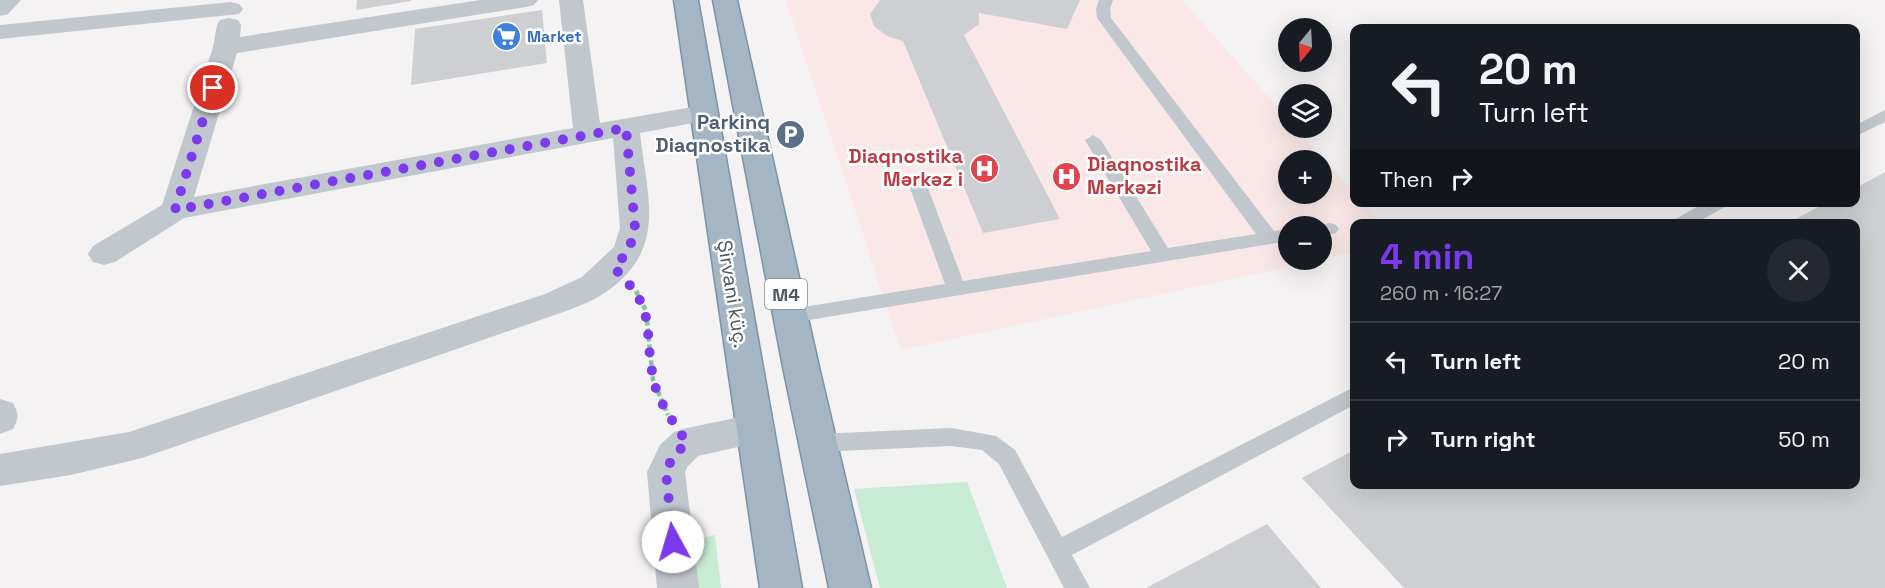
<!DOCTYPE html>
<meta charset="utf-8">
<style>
:root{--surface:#171b24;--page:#242831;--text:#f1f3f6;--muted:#9ea1a6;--line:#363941;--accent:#7c3aed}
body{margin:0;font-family:"Space Grotesk",sans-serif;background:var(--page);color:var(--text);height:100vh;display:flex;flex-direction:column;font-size:22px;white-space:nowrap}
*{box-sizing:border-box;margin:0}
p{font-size:20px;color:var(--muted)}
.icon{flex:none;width:33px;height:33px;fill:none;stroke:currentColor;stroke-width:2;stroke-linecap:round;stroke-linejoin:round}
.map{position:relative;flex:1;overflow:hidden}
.panel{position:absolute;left:1350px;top:219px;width:510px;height:270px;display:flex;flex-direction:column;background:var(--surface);border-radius:12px;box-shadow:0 6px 24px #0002}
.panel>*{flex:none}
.guide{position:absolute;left:1350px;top:24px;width:510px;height:183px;border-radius:12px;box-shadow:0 6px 24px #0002;background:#171b24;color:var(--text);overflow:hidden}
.needle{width:39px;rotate:198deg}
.tools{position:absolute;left:1278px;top:18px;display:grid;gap:12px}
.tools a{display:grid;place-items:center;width:54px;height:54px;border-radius:50%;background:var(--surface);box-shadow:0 6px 24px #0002;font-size:30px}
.pin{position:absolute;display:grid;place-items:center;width:51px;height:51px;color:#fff;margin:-26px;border:3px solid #fff;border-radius:50%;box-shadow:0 2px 6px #0007}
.me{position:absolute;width:66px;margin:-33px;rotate:354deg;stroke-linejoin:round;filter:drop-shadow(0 0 4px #0008)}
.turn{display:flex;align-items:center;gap:21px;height:126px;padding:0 30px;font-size:27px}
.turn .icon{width:78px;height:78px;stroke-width:2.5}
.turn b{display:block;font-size:42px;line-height:51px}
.then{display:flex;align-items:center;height:57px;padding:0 30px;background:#0003;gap:12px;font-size:22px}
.round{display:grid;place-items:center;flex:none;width:63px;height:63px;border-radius:32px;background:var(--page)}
.summary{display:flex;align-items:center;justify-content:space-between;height:102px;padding:0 30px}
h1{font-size:36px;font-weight:700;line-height:45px;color:var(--accent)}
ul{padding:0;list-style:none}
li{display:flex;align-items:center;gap:18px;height:78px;padding:0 30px;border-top:2px solid var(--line)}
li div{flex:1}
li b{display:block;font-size:22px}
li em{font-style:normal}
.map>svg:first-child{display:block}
</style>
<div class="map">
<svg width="1885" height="588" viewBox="0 0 1885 588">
<rect width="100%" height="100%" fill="#f4f2f2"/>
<!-- medical -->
<path fill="#f9e8e7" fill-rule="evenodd" d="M 786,0 L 1182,0 L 1288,119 L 1288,128 L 1296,128 L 1354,192 L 1354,202 L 1364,203 L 1383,223 L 1354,224 L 1354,252 L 1322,259 L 1322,226 L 1288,226 L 1288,260 L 1320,260 L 901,350 ZM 1288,160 L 1322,160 L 1322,194 L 1288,194 Z"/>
<!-- green -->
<g fill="#c7ebd3">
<polygon points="967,482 1007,588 880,588 854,489"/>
<polygon points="715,535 721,588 688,588 684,542"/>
</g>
<!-- building -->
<g fill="#cdcfd3">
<polygon points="357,0 411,0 411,1 356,10"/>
<polygon points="880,0 1080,0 1067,29 979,13 979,24 964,35 1060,219 983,233 903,41 887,36 874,26 870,14"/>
<polygon points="542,10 547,63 411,85 415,29"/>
<polygon points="1885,172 1885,588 1404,588 1302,478 1354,450 1354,484 1856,484 1856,224 1787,224 1827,202 1856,202 1856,188"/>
<polygon points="1267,524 1321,588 1146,588"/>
</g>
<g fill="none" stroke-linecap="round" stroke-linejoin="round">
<defs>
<g id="trunk">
<polygon points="674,0 698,0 802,588 760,588"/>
<polygon points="713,0 737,0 819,367 871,588 829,588 783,367"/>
</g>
</defs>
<!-- trunk casing -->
<use href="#trunk" stroke="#7c92a6" stroke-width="3"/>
<!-- path -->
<polyline stroke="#83c5a1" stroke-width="4.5" stroke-dasharray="5 3" stroke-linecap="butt" points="636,291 646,311 653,380 668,415"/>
<!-- service -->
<g fill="#c0c7cd" fill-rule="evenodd">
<polygon points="1099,0 1113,0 1110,9 1111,18 1274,231 1288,229 1288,241 791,323 784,321 781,316 784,311 791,309 945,284 907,180 910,176 922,176 925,180 963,281 1151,251 1085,140 1093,135 1101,140 1168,248 1256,234 1097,18 1096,9"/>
<polygon points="1885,110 1885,122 1856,136 1856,125"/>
<polygon points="1705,202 1729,202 1726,206 1695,224 1671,224 1674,220"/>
<polygon points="1330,223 1336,225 1339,229 1336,233 1322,236 1322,226 1316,226"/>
<polygon points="1354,387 1354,405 1072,555 1090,588 1064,588 999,464 982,450 951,446 818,452 810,449 807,443 810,437 818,434 951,428 996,436 1015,450 1062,537"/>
</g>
<!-- minor -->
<g fill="#c0c7cd" fill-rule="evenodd">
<polygon points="0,0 21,0 8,14 0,16"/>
<path d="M 480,0 L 538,0 L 534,5 L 526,7 L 237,53 L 194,197 L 573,128 L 559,0 L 583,0 L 600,123 L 704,105 L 714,107 L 718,113 L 714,119 L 640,133 C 647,197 668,249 606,292 C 595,300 581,305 569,310 L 142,458 L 71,475 L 0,486 L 0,454 L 129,432 L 545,294 L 582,277 L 614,247 L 620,228 L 613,138 L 184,218 L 115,262 L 104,265 L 93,262 L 88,254 L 93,246 L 162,205 L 213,47 L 217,25 L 220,20 L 229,18 L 238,20 L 241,25 L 240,37 Z"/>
<polygon points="231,2 239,4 243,9 239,14 0,39 0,25"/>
<path d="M 0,399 L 13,403 C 19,414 19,418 13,429 L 0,434 Z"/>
<polygon points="755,414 768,418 774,429 768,440 698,456 688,466 685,472 699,588 657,588 647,472 660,445 674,432 687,428"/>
</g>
<!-- trunk -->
<use href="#trunk" fill="#a4b5c4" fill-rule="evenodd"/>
</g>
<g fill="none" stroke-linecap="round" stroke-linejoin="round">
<!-- route -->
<path stroke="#7c3aed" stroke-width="10" stroke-dasharray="0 18" d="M 213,88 L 175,210 L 626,128 L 635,228 L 629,250 L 614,268 C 658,311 643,324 653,377 C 657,401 674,423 687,443 L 673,456 L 666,472 L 673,542"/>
</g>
<!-- icons -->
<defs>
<symbol id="supermarket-disc" viewBox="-11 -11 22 22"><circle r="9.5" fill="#3f7fe0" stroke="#fff"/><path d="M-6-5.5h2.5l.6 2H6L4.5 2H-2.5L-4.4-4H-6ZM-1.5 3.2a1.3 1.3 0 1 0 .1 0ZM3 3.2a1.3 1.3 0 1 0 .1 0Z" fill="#fff"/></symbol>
<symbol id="parking-disc" viewBox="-11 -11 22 22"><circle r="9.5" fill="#5c6f8a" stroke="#fff"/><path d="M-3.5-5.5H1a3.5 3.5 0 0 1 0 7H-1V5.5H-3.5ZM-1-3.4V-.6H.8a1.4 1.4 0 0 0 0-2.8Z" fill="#fff"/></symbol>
<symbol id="hospital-disc" viewBox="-11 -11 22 22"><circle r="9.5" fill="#e0444e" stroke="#fff"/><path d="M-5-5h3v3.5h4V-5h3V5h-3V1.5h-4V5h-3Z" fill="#fff"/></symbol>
</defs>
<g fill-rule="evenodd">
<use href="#supermarket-disc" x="490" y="20" width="33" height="33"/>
<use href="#parking-disc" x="774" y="118" width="33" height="33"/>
<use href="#hospital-disc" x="968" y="152" width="33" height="33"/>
<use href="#hospital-disc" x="1050" y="160" width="33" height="33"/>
</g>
<g text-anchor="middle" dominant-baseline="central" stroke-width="5" stroke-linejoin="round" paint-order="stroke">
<!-- far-shop labels -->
<g font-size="16" font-weight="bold" fill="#366cbe" stroke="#fff" text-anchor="start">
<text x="527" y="36">Market</text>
</g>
<!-- shield labels -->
<rect fill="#fff" stroke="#82898e" stroke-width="1.5" x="765" y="279" width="42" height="30" rx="4.5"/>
<g font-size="18" font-weight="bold" fill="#4c565d">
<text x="786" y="294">M4</text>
</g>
<!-- service labels -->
<g font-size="20" font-weight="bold" fill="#4e5e75" stroke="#fff" text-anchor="end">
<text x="770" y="122">Parkinq<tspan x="770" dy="23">Diaqnostika</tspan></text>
</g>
<!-- health labels -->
<g font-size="20" font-weight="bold" fill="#be3a42" stroke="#fff" text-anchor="end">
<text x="963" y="156">Diaqnostika<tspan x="963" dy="23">Mərkəz i</tspan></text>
<text x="1087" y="164" text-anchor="start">Diaqnostika<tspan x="1087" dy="23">Mərkəzi</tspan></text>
</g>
<!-- street labels -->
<g font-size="20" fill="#4c565d" stroke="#fff">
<text transform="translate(733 294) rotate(81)">Şirvani küç.</text>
</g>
</g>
</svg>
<div class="tools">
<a><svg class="needle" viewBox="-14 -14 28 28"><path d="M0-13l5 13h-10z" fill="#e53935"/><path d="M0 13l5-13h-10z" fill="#9ea1a6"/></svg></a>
<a><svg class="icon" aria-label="layers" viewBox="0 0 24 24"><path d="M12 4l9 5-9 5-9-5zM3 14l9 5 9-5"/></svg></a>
<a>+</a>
<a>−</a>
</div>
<div class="pin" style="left:213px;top:88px;background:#d93025"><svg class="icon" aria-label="arrive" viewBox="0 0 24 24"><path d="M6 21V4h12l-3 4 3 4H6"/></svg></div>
<svg class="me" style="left:673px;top:542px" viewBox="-20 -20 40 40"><circle r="19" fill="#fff"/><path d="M0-13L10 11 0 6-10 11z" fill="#7c3aed"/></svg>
<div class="guide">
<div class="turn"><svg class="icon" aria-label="left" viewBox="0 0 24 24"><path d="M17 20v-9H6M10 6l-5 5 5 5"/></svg><div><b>20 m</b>Turn left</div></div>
<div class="then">Then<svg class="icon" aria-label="right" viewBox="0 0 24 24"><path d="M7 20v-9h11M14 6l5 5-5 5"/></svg></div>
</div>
<section class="panel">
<div class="summary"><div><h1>4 min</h1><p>260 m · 16:27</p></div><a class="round"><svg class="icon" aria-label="close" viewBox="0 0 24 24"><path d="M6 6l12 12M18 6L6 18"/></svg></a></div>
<ul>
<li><svg class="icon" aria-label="left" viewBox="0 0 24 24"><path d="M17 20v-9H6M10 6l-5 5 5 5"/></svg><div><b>Turn left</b></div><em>20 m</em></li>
<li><svg class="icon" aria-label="right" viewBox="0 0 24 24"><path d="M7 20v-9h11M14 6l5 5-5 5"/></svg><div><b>Turn right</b></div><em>50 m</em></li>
</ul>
</section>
</div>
